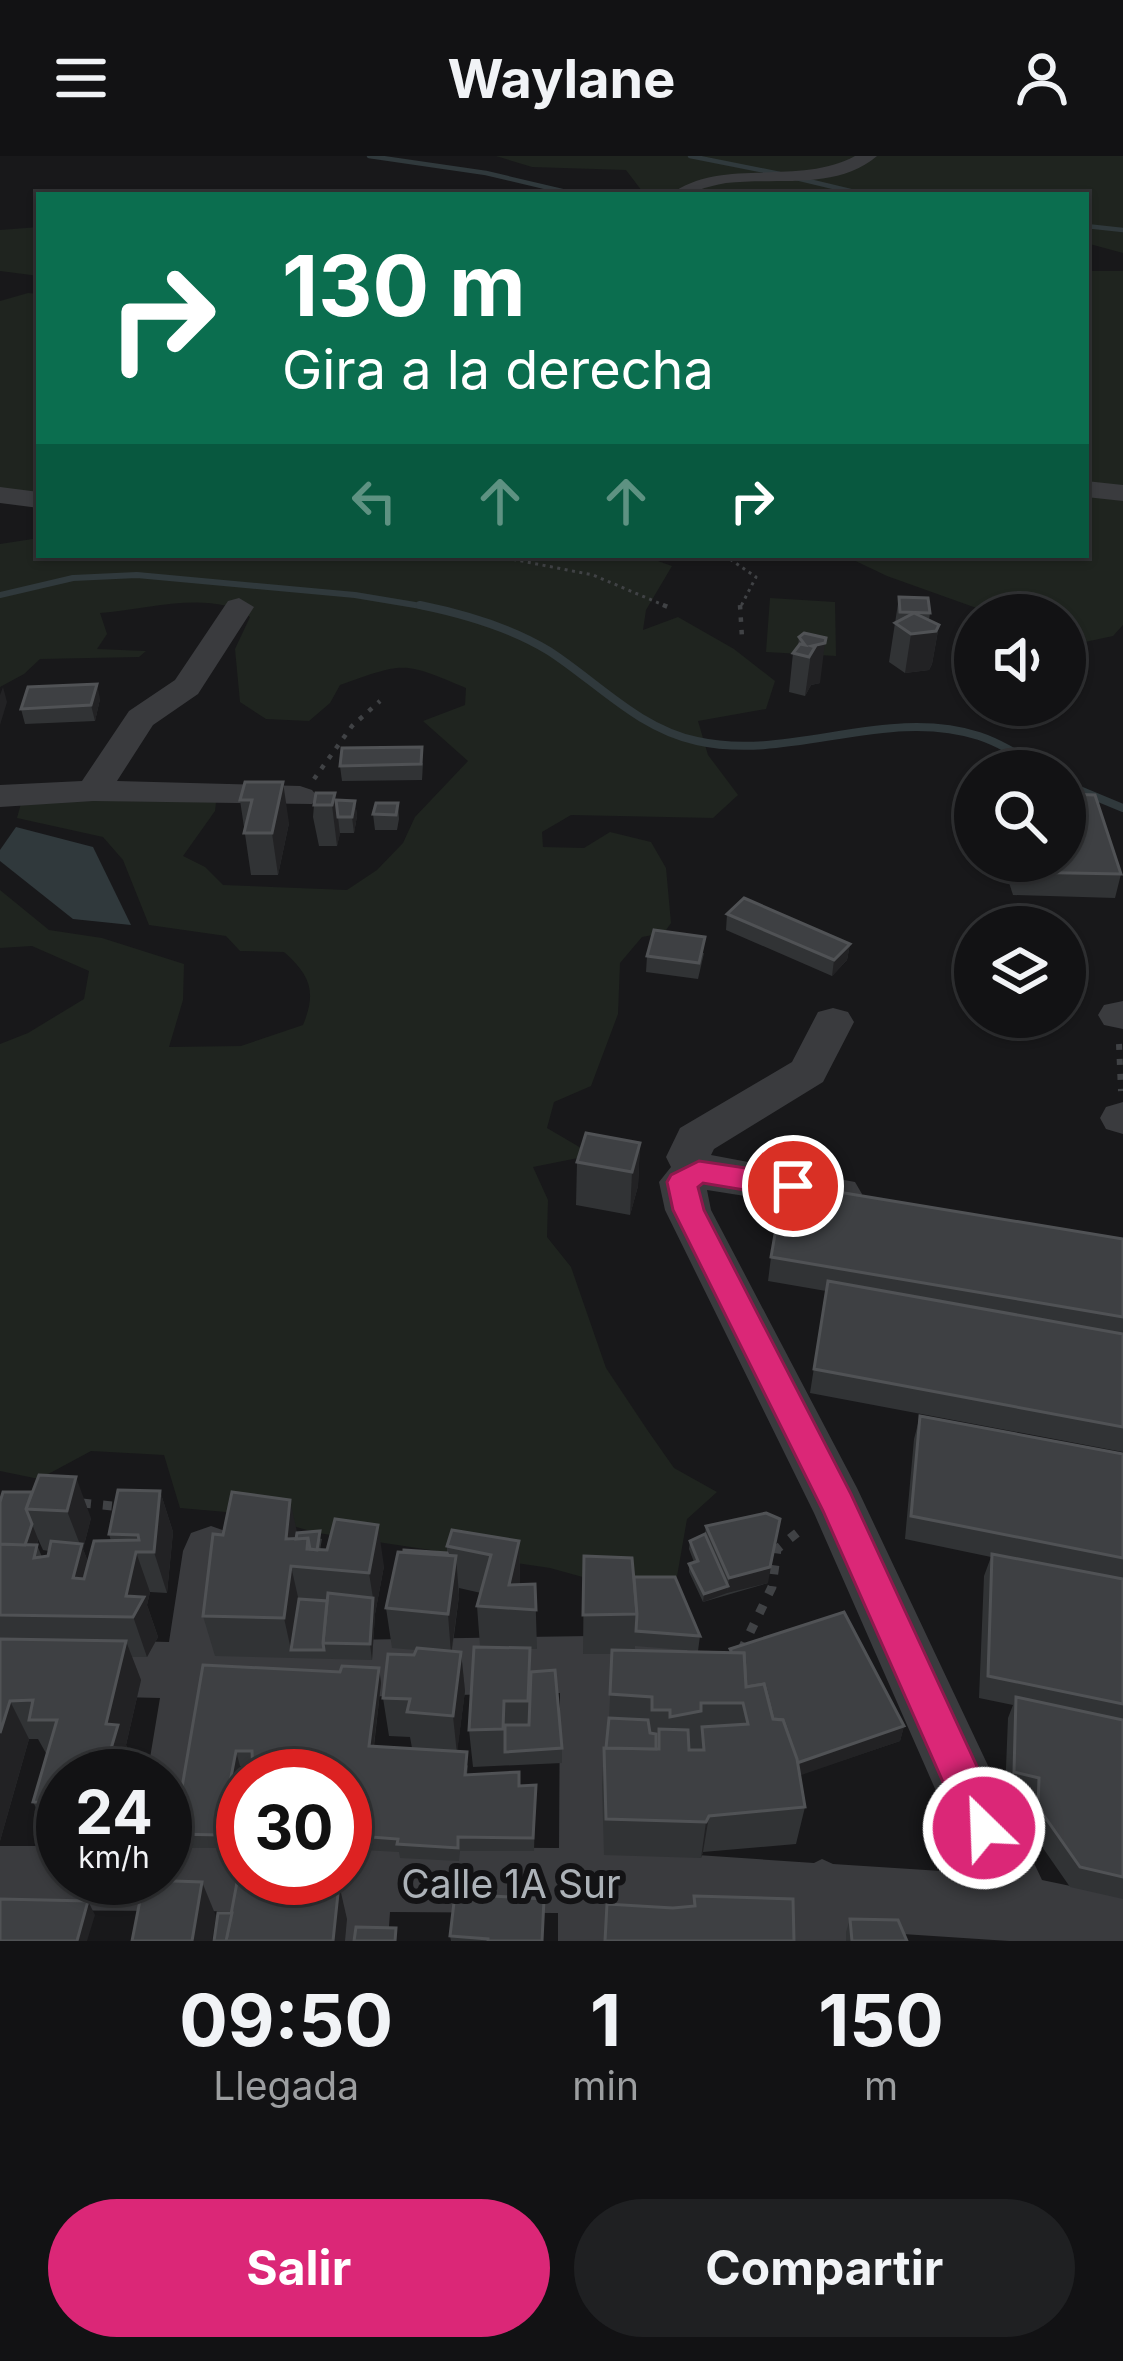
<!DOCTYPE html>
<html lang="es">
<style>
:root{--surface:#121214;--page:#1f2022;--text:#f1f3f6;--muted:#9c9ea0;--line:#313234;--accent:#db2777}
body{margin:0;font-family:Inter,sans-serif;background:var(--page);color:var(--text);height:100vh;display:flex;flex-direction:column;font-size:45px;white-space:nowrap}
*{box-sizing:border-box;margin:0}
p{font-size:39px;color:var(--muted)}
.icon{flex:none;width:66px;height:66px;fill:none;stroke:currentColor;stroke-width:2;stroke-linecap:round;stroke-linejoin:round}
.map{position:relative;height:1785px;overflow:hidden}
.panel{display:flex;flex-direction:column;background:var(--surface);flex:1}
.panel>*{flex:none}
.banner{position:absolute;left:36px;top:36px;width:1053px;height:366px;border-radius:0px;box-shadow:0 3px 9px #0004,0 0 0 3px var(--line);background:#0b6e4f;color:#fff;overflow:hidden}
.tools{position:absolute;left:954px;top:438px;display:grid;gap:24px}
.tools a{display:grid;place-items:center;width:132px;height:132px;border-radius:50%;background:var(--surface);box-shadow:0 3px 9px #0004,0 0 0 3px var(--line);font-size:60px}
.speed{position:absolute;left:36px;top:1593px;display:flex;gap:24px;font-size:60px;font-weight:700;text-align:center}
.speed>*{display:grid;place-content:center;width:156px;height:156px;border-radius:50%;background:var(--surface);box-shadow:0 3px 9px #0004,0 0 0 3px var(--line);line-height:1}
.speed small{font-size:30px;font-weight:400}
.speed .limit{border:18px solid #d22;background:#fff;color:#111}
.pin{position:absolute;display:grid;place-items:center;width:102px;height:102px;color:#fff;margin:-51px;border:6px solid #fff;border-radius:50%;box-shadow:0 3px 12px #0007}
.me{position:absolute;width:132px;margin:-66px;rotate:336deg;stroke-linejoin:round;filter:drop-shadow(0 0 9px #0008)}
.turn{display:flex;align-items:center;gap:42px;height:252px;padding:0 48px;font-size:54px}
.turn .icon{width:156px;height:156px;stroke-width:2.5}
.turn b{display:block;font-size:84px;line-height:102px}
.lanes{display:flex;align-items:center;height:114px;padding:0 48px;background:#0003;justify-content:center;gap:60px;direction:ltr}
.lanes .off{opacity:.35}
.eta{display:flex;justify-content:space-evenly;align-items:center;height:204px;text-align:center}
.eta b{font-size:72px;font-weight:700;line-height:84px}
.cta{display:flex;gap:24px;margin-top:auto;padding:24px 48px}
.cta a{flex:1;height:138px;border-radius:72px;background:var(--accent);color:#fff;font-size:48px;font-weight:700;line-height:138px;text-align:center}
.cta a+a{background:var(--page);color:var(--text)}
header{display:flex;justify-content:space-between;align-items:center;height:156px;padding:0 48px;background:var(--surface);font-size:54px;font-weight:700}
.map>svg:first-child{display:block}
</style>
<header><svg class="icon" aria-label="menu" viewBox="0 0 24 24"><path d="M4 6h16M4 12h16M4 18h16"/></svg>Waylane<svg class="icon" aria-label="person" viewBox="0 0 24 24"><circle cx="12" cy="8" r="4"/><path d="M4 21q1-7 8-7t8 7"/></svg></header>
<div class="map">
<svg width="1123" height="1785" viewBox="0 0 1123 1785">
<rect width="100%" height="100%" fill="#18181a"/>
<!-- green -->
<g fill="#1f241f">
<polygon points="496,0 1123,0 1123,97 1086,87 1086,39 645,39 626,14 532,11"/>
<polygon points="39,71 39,120 0,115 0,74"/>
<polygon points="1086,115 1123,115 1123,469 1113,480 1071,489 1065,486 1065,459 996,459 887,420 843,399 1086,399"/>
<polygon points="28,137 39,138 39,338 0,336 0,145"/>
<path d="M 39,382 L 39,399 L 641,399 L 672,410 L 646,454 L 643,474 L 678,461 L 734,493 L 775,525 L 766,553 L 698,565 L 708,599 L 738,639 L 713,662 L 571,659 L 542,676 L 543,691 L 584,692 L 610,676 L 651,686 L 666,712 L 671,767 L 664,777 L 642,781 L 620,807 L 618,858 L 591,930 L 554,946 L 547,972 L 593,999 L 533,1011 L 548,1044 L 547,1081 L 571,1111 L 606,1212 L 648,1275 L 674,1312 L 717,1336 L 687,1363 L 675,1432 L 608,1428 L 550,1412 L 318,1377 L 249,1358 L 180,1352 L 164,1299 L 91,1295 L 39,1323 L 0,1315 L 0,888 L 28,877 L 84,843 L 89,815 L 32,790 L 0,792 L 0,734 L 49,774 L 102,782 L 184,808 L 183,844 L 169,891 L 241,890 L 303,869 C 317,835 310,819 284,796 L 240,795 L 226,780 L 149,769 L 123,704 L 103,681 L 17,662 L 22,644 L 216,646 L 215,655 L 183,700 L 205,711 L 223,729 L 347,734 L 377,714 L 403,687 L 415,661 L 468,605 L 423,565 L 465,549 L 466,532 C 402,505 405,506 340,529 L 330,547 L 309,565 L 266,563 L 240,546 L 235,493 L 250,461 C 212,433 147,454 100,457 L 107,478 L 97,493 L 146,495 L 139,501 L 40,503 L 24,518 L 0,531 L 0,388 Z"/>
<polygon points="770,442 835,446 836,500 766,496"/>
</g>
<!-- water -->
<polygon fill="#30393c" points="16,671 93,691 131,769 73,763 0,705 0,694"/>
<g fill="none" stroke-linecap="round" stroke-linejoin="round">
<!-- stream-far2 -->
<g stroke="#30393c" stroke-width="4.5">
<polyline points="369,0 486,17 579,39"/>
<polyline points="690,0 780,18"/>
<polyline points="796,22 867,39"/>
<polyline points="1086,70 1123,74"/>
</g>
<!-- stream-far1 -->
<polyline stroke="#30393c" stroke-width="6" points="0,439 73,422 137,419 355,439 433,452"/>
<!-- stream -->
<g stroke="#30393c" stroke-width="8">
<path d="M 420,449 C 464,458 510,471 549,495 C 597,526 639,573 697,585 C 790,606 886,550 979,580 C 1003,588 1023,602 1044,615"/>
<polyline points="1065,628 1123,652"/>
</g>
<!-- path-far3 -->
<g stroke="#404245" stroke-width="3" stroke-dasharray="3 4.5" stroke-linecap="butt">
<polyline points="491,399 593,419 668,451"/>
<polyline points="724,399 756,421 740,452"/>
</g>
<!-- path-far2 -->
<g stroke="#404245" stroke-width="4.5" stroke-dasharray="4.5 8" stroke-linecap="butt">
<polyline points="663,449 668,451"/>
<polyline points="740,449 742,482"/>
<polyline points="314,623 352,570 380,545"/>
</g>
<!-- path-far1 -->
<polyline stroke="#404245" stroke-width="6" stroke-dasharray="6 9" stroke-linecap="butt" points="1119,888 1121,935"/>
<!-- path -->
<g stroke="#404245" stroke-width="9" stroke-dasharray="9 12" stroke-linecap="butt">
<polyline points="82,1347 122,1351"/>
<polyline points="741,1495 772,1431 777,1393 803,1372"/>
</g>
<!-- minor -->
<g fill="#3a3b3e" fill-rule="evenodd">
<path d="M 855,0 L 877,0 C 836,35 775,21 726,27 C 705,30 691,39 670,39 C 719,0 799,31 855,0 Z"/>
<polygon points="1086,325 1123,329 1123,345 1086,341"/>
<polygon points="0,331 39,336 39,352 0,347"/>
<polygon points="239,442 254,451 198,538 153,569 117,625 300,630 312,634 318,641 312,648 93,645 0,651 0,629 82,625 129,555 175,524 228,445"/>
<polygon points="1123,845 1123,873 1104,869 1098,859 1104,849"/>
<path d="M 833,852 L 848,856 L 854,866 L 823,926 L 714,993 L 711,999 L 855,1026 L 862,1038 L 855,1050 L 839,1055 L 707,1034 L 711,1054 L 857,1332 L 1042,1724 L 1123,1741 L 1123,1785 L 1009,1785 L 857,1775 L 858,1785 L 792,1785 L 791,1771 L 624,1759 L 624,1785 L 558,1785 L 558,1757 L 390,1756 L 388,1785 L 322,1785 L 325,1756 L 0,1754 L 0,1690 L 63,1690 L 63,1722 L 165,1722 L 165,1620 L 147,1620 L 160,1542 L 0,1538 L 0,1482 L 169,1486 L 183,1395 L 191,1377 L 211,1370 L 231,1377 L 239,1395 L 227,1486 L 590,1480 L 665,1483 L 686,1491 L 694,1511 L 686,1531 L 665,1539 L 620,1537 L 623,1694 L 814,1707 L 822,1703 L 833,1708 L 972,1717 L 814,1357 L 665,1054 L 659,1026 L 671,1011 L 666,1001 L 680,972 L 792,906 L 818,856 ZM 560,1537 L 559,1692 L 345,1691 L 345,1722 L 243,1722 L 243,1691 L 200,1691 L 219,1543 Z"/>
<polygon points="1123,946 1123,978 1106,973 1100,962 1106,951"/>
</g>
</g>
<!-- wall -->
<g fill="#313335" fill-rule="evenodd">
<polygon points="899,441 930,457 929,464 939,469 932,508 929,514 905,517 889,506"/>
<polygon points="804,477 820,527 811,529 805,540 789,536 793,497 798,490 799,481"/>
<polygon points="100,543 95,565 25,568 21,553"/>
<polygon points="423,607 422,624 342,625 340,610"/>
<polygon points="245,626 289,667 278,719 251,719 240,644"/>
<polygon points="336,644 355,645 357,660 354,677 340,677 337,690 319,690 313,661 314,649"/>
<polygon points="398,647 399,663 397,674 375,674 373,658"/>
<polygon points="1002,705 1065,705 1121,718 1115,742 1013,739"/>
<polygon points="727,758 850,788 847,804 832,820 726,774"/>
<polygon points="704,797 698,823 646,816 647,800"/>
<polygon points="640,987 638,1030 630,1059 576,1049 577,1006"/>
<polygon points="1123,1083 1123,1296 810,1237 826,1135 768,1125 771,1101"/>
<polygon points="920,1260 1123,1298 1123,1743 1070,1731 1029,1672 1030,1643 1005,1637 1008,1562 1013,1549 979,1542 984,1420 991,1401 905,1383 914,1283"/>
<path d="M 160,1335 L 173,1376 L 167,1437 L 150,1436 L 147,1449 L 158,1481 L 147,1501 L 132,1501 L 141,1524 L 126,1589 L 133,1606 L 129,1620 L 63,1620 L 63,1683 L 52,1682 L 33,1646 L 47,1599 L 38,1583 L 29,1583 L 0,1685 L 0,1340 L 1,1343 L 3,1336 L 91,1362 L 83,1393 L 88,1406 L 111,1385 L 109,1378 ZM 38,1383 L 43,1394 L 49,1395 L 48,1400 L 42,1401 L 37,1389 Z"/>
<polygon points="706,1370 768,1427 703,1446 689,1416 689,1408 694,1406 689,1393 690,1385 705,1378"/>
<polygon points="297,1377 322,1383 320,1394 384,1410 375,1458 372,1504 215,1500 203,1460"/>
<polygon points="519,1385 520,1428 535,1428 537,1493 530,1493 531,1516 562,1592 562,1607 473,1611 469,1574 506,1491 480,1490 477,1450 481,1437 459,1432 459,1440 452,1495 461,1496 465,1535 457,1595 468,1610 467,1619 519,1630 536,1629 534,1695 460,1695 459,1705 400,1702 399,1696 345,1693 345,1620 253,1620 253,1610 240,1610 224,1692 180,1692 174,1678 203,1509 340,1516 379,1512 381,1527 374,1590 412,1592 410,1581 389,1580 383,1542 414,1499 416,1494 392,1492 386,1452 447,1397 447,1390"/>
<polygon points="584,1400 634,1421 700,1480 698,1495 635,1490 635,1494 730,1497 730,1493 904,1570 900,1585 799,1619 805,1651 796,1688 703,1696 701,1702 604,1699 602,1629 604,1592 606,1592 609,1563 612,1498 583,1498"/>
<polygon points="850,1763 907,1785 846,1785 846,1776"/>
<polygon points="450,1780 545,1785 451,1785"/>
</g>
<!-- shaded-wall -->
<g fill="#222224">
<polygon points="939,469 932,508 929,514 905,517 911,478"/>
<polygon points="825,487 820,527 811,529 805,540 812,490"/>
<polygon points="97,528 100,543 95,565 91,549"/>
<polygon points="3,531 7,546 0,569 0,539"/>
<polygon points="283,626 289,667 278,719 272,677"/>
<polygon points="335,637 340,678 337,690 332,649"/>
<polygon points="355,645 357,660 354,677 352,661"/>
<polygon points="850,788 847,804 832,820 834,804"/>
<polygon points="640,987 638,1030 630,1059 632,1016"/>
<polygon points="76,1321 91,1362 83,1393 97,1429 89,1462 73,1422 81,1391 67,1355"/>
<polygon points="160,1335 173,1376 167,1437 154,1396"/>
<polygon points="290,1344 299,1385 286,1383"/>
<polygon points="32,1368 38,1383 23,1429 16,1414"/>
<polygon points="378,1369 384,1410 375,1458 372,1504 370,1488 373,1442 369,1417"/>
<polygon points="777,1378 768,1427 727,1437 729,1422"/>
<polygon points="519,1385 520,1426 515,1452 509,1429"/>
<polygon points="136,1396 150,1436 147,1449 158,1481 147,1501 126,1440"/>
<polygon points="456,1400 459,1440 451,1498 448,1458"/>
<polygon points="291,1410 300,1450 291,1494 284,1462"/>
<polygon points="728,1430 727,1437 703,1446 704,1438"/>
<polygon points="126,1485 141,1524 126,1589 133,1606 129,1620 108,1620 105,1613 106,1568"/>
<polygon points="461,1496 465,1535 457,1598 453,1560"/>
<polygon points="379,1512 381,1527 372,1604 369,1590"/>
<polygon points="10,1545 29,1583 0,1685 0,1577"/>
<polygon points="904,1570 900,1585 781,1626 784,1611"/>
<polygon points="236,1595 240,1610 224,1692 220,1679"/>
<polygon points="709,1660 703,1696 701,1702 706,1666"/>
<polygon points="202,1726 216,1760 212,1785 192,1785"/>
<polygon points="339,1728 347,1763 345,1785 333,1785"/>
<polygon points="88,1745 95,1759 87,1785 77,1785"/>
</g>
<!-- building -->
<g fill="#3e4043" stroke="#505255" stroke-width="3">
<polygon points="899,441 928,442 930,457 900,456"/>
<polygon points="914,457 939,469 936,475 911,478 895,467"/>
<polygon points="804,477 826,482 825,487 812,490 815,491 809,501 793,497 800,488 805,489 799,481"/>
<polygon points="97,528 91,549 21,553 28,531"/>
<polygon points="422,591 421,608 340,610 342,592"/>
<polygon points="245,626 283,626 272,677 244,677 252,644 240,644"/>
<polygon points="316,637 335,637 332,649 314,649"/>
<polygon points="1065,638 1095,639 1121,718 1018,716 1015,705 1065,705"/>
<polygon points="336,644 355,645 352,661 338,661"/>
<polygon points="376,647 398,647 396,659 373,658"/>
<polygon points="744,742 850,788 834,804 727,758"/>
<polygon points="654,774 705,781 699,807 647,800"/>
<polygon points="586,977 640,987 632,1016 577,1006"/>
<polygon points="784,1027 1123,1083 1123,1161 771,1101"/>
<polygon points="828,1125 1123,1178 1123,1271 814,1213"/>
<polygon points="920,1260 1123,1298 1123,1402 911,1360"/>
<polygon points="39,1319 76,1321 67,1355 26,1353"/>
<polygon points="118,1334 160,1335 154,1396 136,1396 126,1440 144,1441 133,1461 0,1459 0,1388 37,1389 34,1402 48,1400 51,1385 82,1388 73,1422 84,1423 94,1385 139,1384 138,1379 109,1378"/>
<polygon points="3,1336 32,1336 26,1353 32,1368 25,1389 0,1388 0,1346"/>
<polygon points="232,1336 290,1344 286,1383 308,1382 307,1393 327,1394 335,1363 378,1369 369,1417 291,1410 284,1462 203,1460 213,1378 223,1379"/>
<polygon points="766,1357 780,1363 770,1411 729,1422 706,1370"/>
<polygon points="452,1374 519,1385 509,1429 535,1428 536,1454 477,1450 491,1399 447,1390"/>
<polygon points="320,1375 317,1394 310,1393 308,1382 296,1383 297,1377"/>
<polygon points="705,1378 728,1430 704,1438 689,1408 698,1405 690,1385"/>
<polygon points="404,1394 447,1397 448,1399 404,1396"/>
<polygon points="398,1396 456,1400 448,1458 386,1452"/>
<polygon points="992,1398 1123,1423 1123,1548 988,1520"/>
<polygon points="584,1400 632,1402 637,1458 583,1459"/>
<polygon points="634,1421 675,1421 700,1480 636,1475 637,1458"/>
<polygon points="328,1437 373,1442 370,1488 323,1487"/>
<polygon points="299,1443 327,1445 323,1487 324,1494 291,1494"/>
<polygon points="844,1456 904,1570 797,1607 783,1564 773,1563 764,1528 746,1531 744,1497 732,1497 730,1493"/>
<polygon points="0,1483 126,1485 106,1568 118,1569 105,1613 92,1612 90,1620 63,1620 63,1648 33,1646 57,1564 29,1564 33,1544 10,1545 0,1577"/>
<polygon points="474,1491 530,1492 528,1545 504,1545 503,1573 469,1574"/>
<polygon points="417,1492 461,1496 453,1560 407,1556 410,1543 383,1542 388,1498 414,1499"/>
<polygon points="612,1494 744,1497 746,1531 764,1528 773,1563 783,1564 797,1603 805,1651 709,1660 706,1666 606,1663 604,1592 659,1593 659,1573 688,1574 689,1594 704,1594 702,1571 748,1568 743,1547 701,1547 701,1555 670,1561 670,1554 652,1554 652,1541 610,1538"/>
<polygon points="203,1509 340,1516 342,1510 379,1512 369,1590 467,1596 465,1619 519,1616 519,1630 536,1629 533,1682 458,1681 458,1692 397,1688 398,1683 345,1679 345,1620 297,1620 298,1606 278,1608 275,1620 253,1620 252,1595 236,1595 220,1679 174,1678"/>
<polygon points="555,1514 562,1592 505,1596 505,1569 529,1569 531,1516"/>
<polygon points="1016,1541 1123,1564 1123,1721 1080,1711 1038,1651 1039,1622 1014,1616"/>
<polygon points="609,1562 648,1564 650,1577 656,1578 656,1593 606,1592"/>
<polygon points="238,1721 339,1728 333,1785 226,1785"/>
<polygon points="144,1724 202,1726 192,1785 132,1785"/>
<polygon points="455,1738 544,1743 542,1785 488,1785 488,1783 450,1780"/>
<polygon points="694,1740 793,1743 794,1785 605,1785 607,1748 673,1752 695,1750"/>
<polygon points="0,1743 88,1745 77,1785 0,1785"/>
<polygon points="218,1757 232,1757 226,1785 214,1785"/>
<polygon points="850,1763 898,1764 907,1785 852,1785"/>
<polygon points="356,1771 396,1772 395,1785 354,1785"/>
</g>
<!-- route -->
<polygon fill="#db2777" stroke="#8e194d" stroke-width="3" points="699,1005 793,1019 804,1023 808,1030 804,1038 793,1042 703,1027 698,1031 704,1054 851,1338 999,1658 1005,1672 999,1687 984,1693 970,1687 823,1355 673,1054 667,1026 671,1019"/>
<g text-anchor="middle" dominant-baseline="central" stroke-width="12" stroke-linejoin="round" paint-order="stroke">
<!-- near-street labels -->
<g font-size="39" fill="#acb2b8" stroke="#131315">
<text x="511" y="1727">Calle 1A Sur</text>
</g>
</g>
</svg>
<div class="tools">
<a><svg class="icon" aria-label="sound" viewBox="0 0 24 24"><path d="M4 9h4l5-4v14l-5-4H4zM17 9q2 3 0 6"/></svg></a>
<a><svg class="icon" aria-label="search" viewBox="0 0 24 24"><circle cx="10" cy="10" r="6"/><path d="M15 15l6 6"/></svg></a>
<a><svg class="icon" aria-label="layers" viewBox="0 0 24 24"><path d="M12 4l9 5-9 5-9-5zM3 14l9 5 9-5"/></svg></a>
</div>
<div class="speed"><div>24<small>km/h</small></div><div class="limit">30</div></div>
<div class="pin" style="left:793px;top:1030px;background:#d93025"><svg class="icon" aria-label="arrive" viewBox="0 0 24 24"><path d="M6 21V4h12l-3 4 3 4H6"/></svg></div>
<svg class="me" style="left:984px;top:1672px" viewBox="-20 -20 40 40"><circle r="17" fill="#db2777" stroke="#fff" stroke-width="3"/><path d="M0-11L8 9 0 5-8 9z" fill="#fff"/></svg>
<div class="banner">
<div class="turn"><svg class="icon" aria-label="right" viewBox="0 0 24 24"><path d="M7 20v-9h11M14 6l5 5-5 5"/></svg><div><b>130 m</b>Gira a la derecha</div></div>
<div class="lanes"><svg class="icon off" aria-label="left" viewBox="0 0 24 24"><path d="M17 20v-9H6M10 6l-5 5 5 5"/></svg><svg class="icon off" aria-label="ahead" viewBox="0 0 24 24"><path d="M12 20V5M6 11l6-6 6 6"/></svg><svg class="icon off" aria-label="ahead" viewBox="0 0 24 24"><path d="M12 20V5M6 11l6-6 6 6"/></svg><svg class="icon" aria-label="right" viewBox="0 0 24 24"><path d="M7 20v-9h11M14 6l5 5-5 5"/></svg></div>
</div>
</div>
<section class="panel">
<div class="eta">
<div><b>09:50</b><p>Llegada</p></div>
<div><b>1</b><p>min</p></div>
<div><b>150</b><p>m</p></div>
</div>
<div class="cta"><a>Salir</a><a>Compartir</a></div>
</section>
